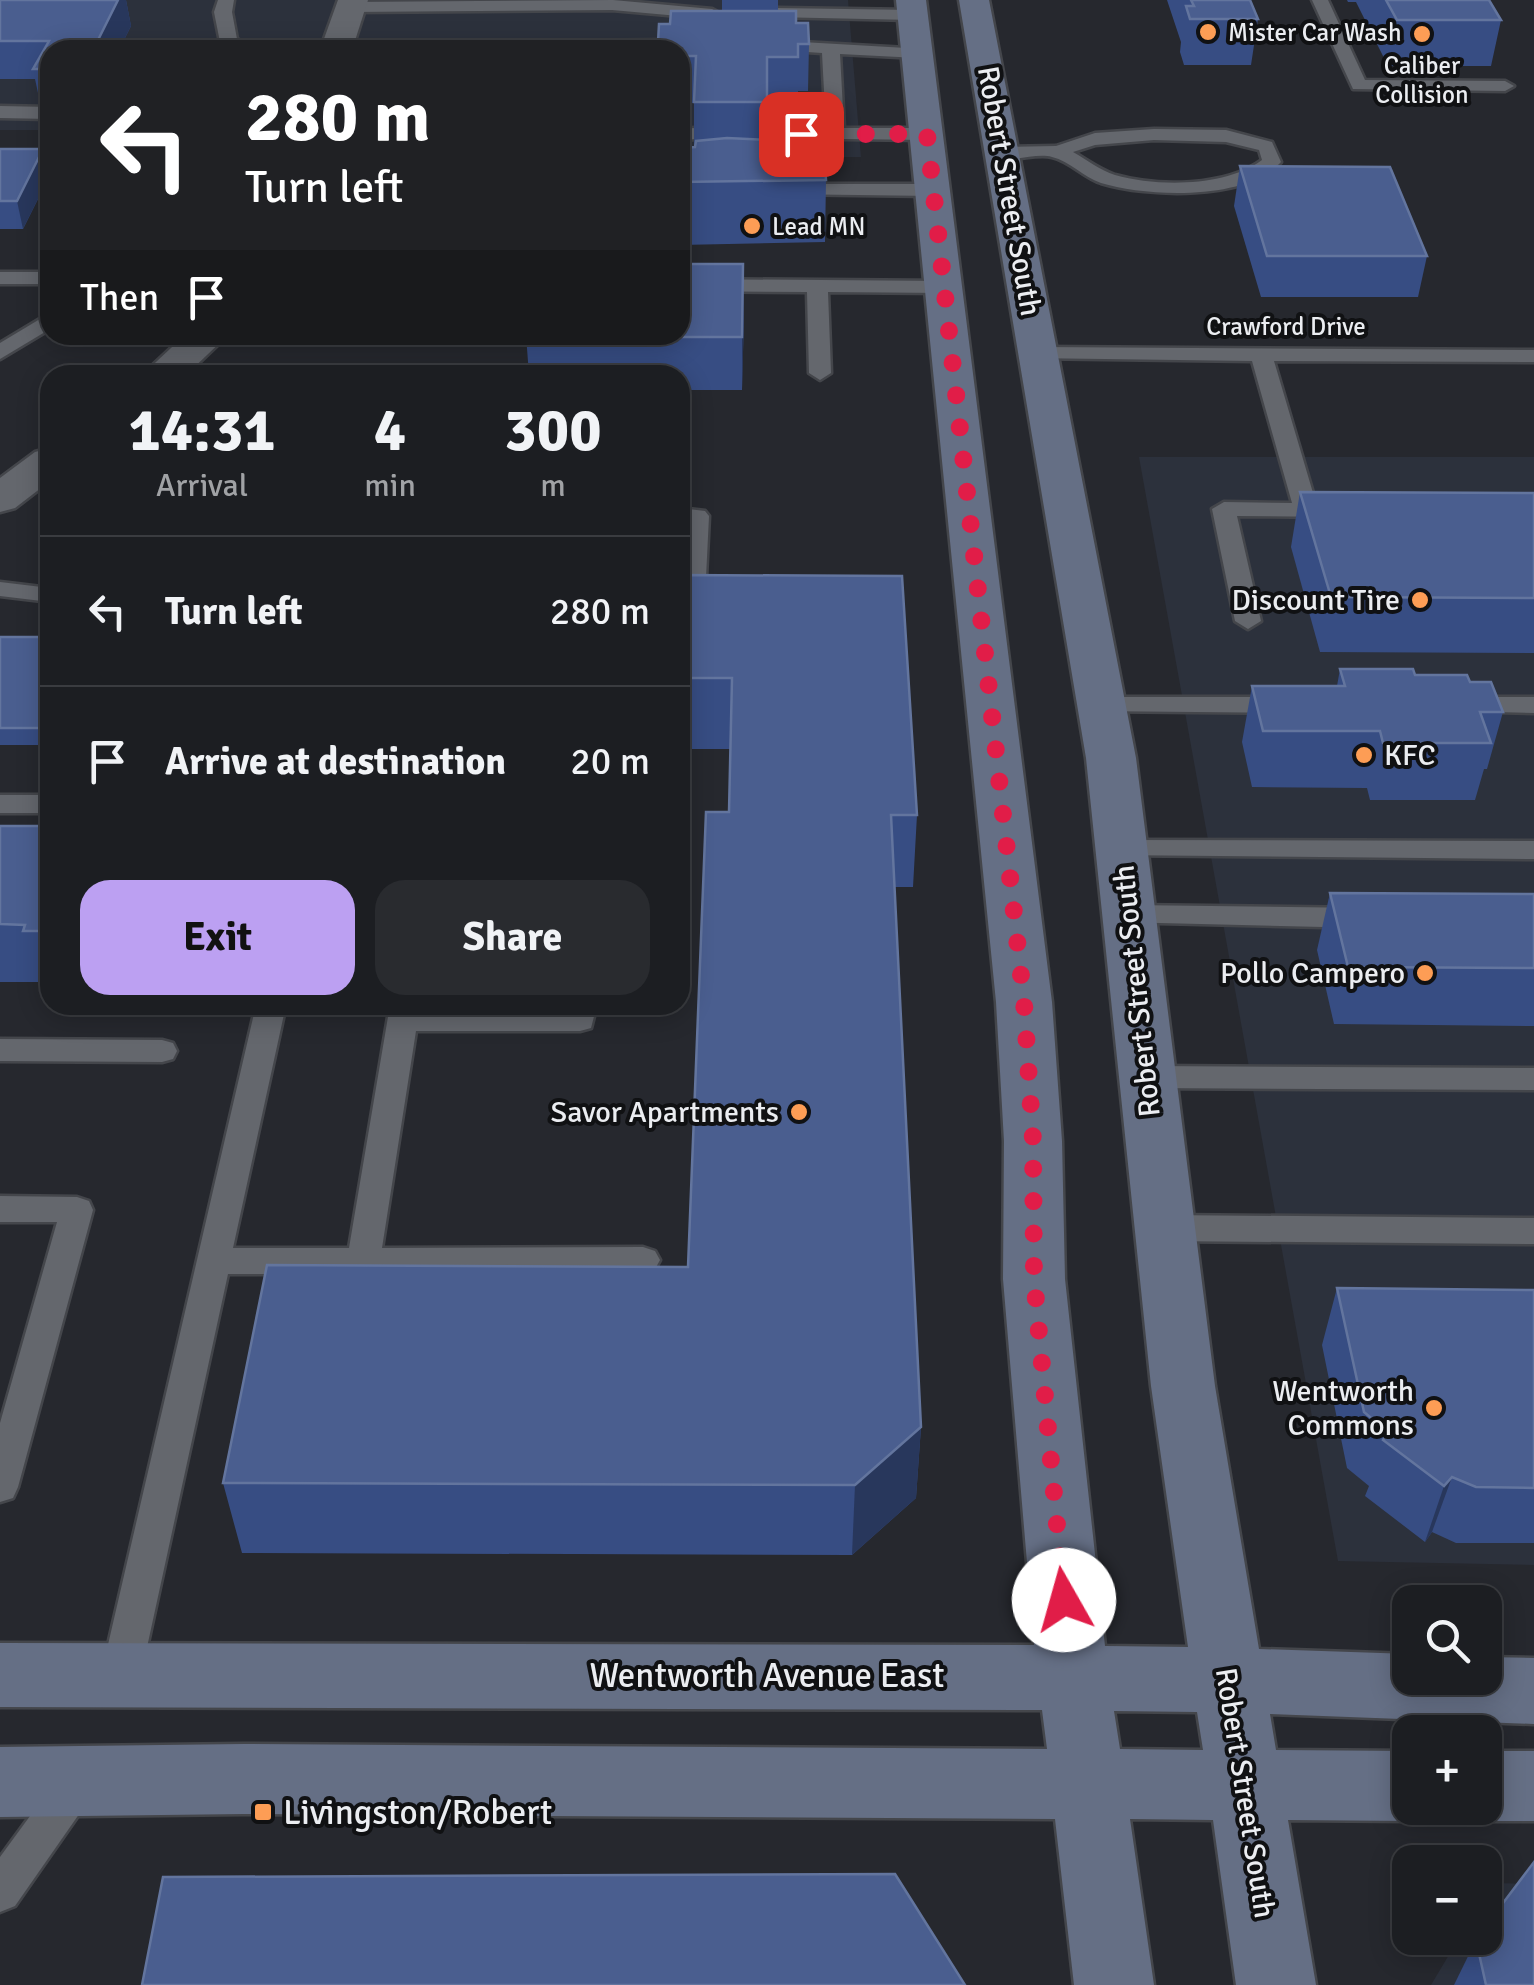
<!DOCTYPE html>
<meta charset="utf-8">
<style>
:root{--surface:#1c1e22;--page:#292b2f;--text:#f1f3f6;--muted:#a0a2a5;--line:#3a3c40;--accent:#bca0f2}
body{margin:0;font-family:Signika,sans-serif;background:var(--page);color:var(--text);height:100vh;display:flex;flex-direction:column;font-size:38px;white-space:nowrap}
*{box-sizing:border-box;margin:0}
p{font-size:32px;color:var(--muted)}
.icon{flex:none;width:55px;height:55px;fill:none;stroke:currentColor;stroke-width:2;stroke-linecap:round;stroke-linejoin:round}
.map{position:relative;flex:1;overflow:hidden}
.sheet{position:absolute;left:40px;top:365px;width:650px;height:650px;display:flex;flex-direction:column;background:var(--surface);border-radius:30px;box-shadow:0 5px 25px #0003,0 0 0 2px var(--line)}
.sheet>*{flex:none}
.guide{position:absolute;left:40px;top:40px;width:650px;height:305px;border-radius:30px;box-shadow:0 5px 25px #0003,0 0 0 2px var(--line);background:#202124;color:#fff;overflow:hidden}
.fabs{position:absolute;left:1392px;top:1585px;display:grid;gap:20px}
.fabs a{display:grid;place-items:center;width:110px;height:110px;border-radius:20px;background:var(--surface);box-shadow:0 5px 25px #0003,0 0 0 2px var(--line);font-size:50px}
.pin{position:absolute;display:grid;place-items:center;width:85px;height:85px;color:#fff;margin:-42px;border-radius:20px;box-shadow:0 5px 15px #0006}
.me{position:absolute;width:110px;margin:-55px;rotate:353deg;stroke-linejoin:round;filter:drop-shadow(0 0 8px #0008)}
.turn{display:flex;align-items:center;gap:35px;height:210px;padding:0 40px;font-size:45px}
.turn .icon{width:130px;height:130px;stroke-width:2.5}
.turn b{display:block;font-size:70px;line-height:85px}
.then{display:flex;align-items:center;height:95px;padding:0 40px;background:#0003;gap:20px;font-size:38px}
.eta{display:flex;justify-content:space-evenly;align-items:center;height:170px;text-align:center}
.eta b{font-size:60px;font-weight:700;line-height:70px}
.primary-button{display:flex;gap:20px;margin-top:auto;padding:20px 40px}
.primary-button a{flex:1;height:115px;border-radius:30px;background:var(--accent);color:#111;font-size:40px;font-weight:700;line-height:115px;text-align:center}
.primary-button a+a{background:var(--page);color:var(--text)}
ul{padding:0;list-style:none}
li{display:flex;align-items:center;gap:30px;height:150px;padding:0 40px;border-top:2px solid var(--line)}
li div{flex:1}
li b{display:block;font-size:38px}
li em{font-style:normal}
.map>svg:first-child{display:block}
</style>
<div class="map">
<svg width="1534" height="1985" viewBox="0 0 1534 1985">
<rect width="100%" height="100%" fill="#26282e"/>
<!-- built -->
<g fill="#2c313c">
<polygon points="0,0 848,0 861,157 680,157 680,50 50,50 50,130 0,130"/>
<polygon points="1139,457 1534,457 1534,1565 1338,1561"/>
<polygon points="1490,1883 1534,1884 1534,1985 1431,1985 1459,1938 1485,1938 1485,1892"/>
</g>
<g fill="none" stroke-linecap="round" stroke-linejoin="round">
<defs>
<g id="lane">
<polygon points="218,0 234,0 232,12 237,39 245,43 696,40 705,45 696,50 232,50 220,42 214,12"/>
<polygon points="613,0 712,9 721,14 712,19 612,10 351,12 343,7 351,2"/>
<polygon points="1312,0 1328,0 1365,80 1505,81 1514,86 1505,91 1353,89"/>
<polygon points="778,8 913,10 922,15 913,20 772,17 769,13"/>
<polygon points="767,40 924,49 927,53 918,58 840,54 844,128 927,128 936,134 927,140 760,138 758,134 767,128 826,128 822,53 761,49 758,45"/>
<polygon points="0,106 50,107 50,119 0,118"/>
<polygon points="680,129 695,128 704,134 702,138 680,141"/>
<path d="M 1154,129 L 1226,130 L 1272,142 L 1281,162 C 1246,201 1147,197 1101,183 C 1083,177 1070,161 1052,157 C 1033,152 1007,166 992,153 L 1001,147 L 1056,146 L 1095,133 ZM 1154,140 L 1226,142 L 1259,150 L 1262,160 C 1225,187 1158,187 1115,175 C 1100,170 1087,160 1073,152 L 1095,145 Z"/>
<polygon points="788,184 933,184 943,190 933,196 781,194 778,190"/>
<rect x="0" y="272" width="50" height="12"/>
<polygon points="680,279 945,281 955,287 945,293 828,292 831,373 820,380 809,373 807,292 680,291"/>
<polygon points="50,313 50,329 0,359 0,343"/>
<polygon points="1038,347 1534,350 1534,362 1274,361 1316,503 1336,503 1348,510 1336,517 1237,516 1261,621 1248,629 1235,621 1212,509 1224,502 1292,503 1252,361 1030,358 1027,353 1030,348"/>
<polygon points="680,508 705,511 709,516 705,598 702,603 680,605 685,522 680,522"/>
<polygon points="0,582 50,588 50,602 0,596"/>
<polygon points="1101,697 1286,697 1299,705 1286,713 1092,711 1088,705"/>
<polygon points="1462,697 1534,697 1534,713 1453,711 1449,705 1453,699"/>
<rect x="0" y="795" width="50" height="18"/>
<polygon points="1122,840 1534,841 1534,859 1112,855 1108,849 1112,843"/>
<polygon points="1129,905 1366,908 1376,911 1381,918 1376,925 1366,928 1119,922 1115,915 1119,908"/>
<polygon points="256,1005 286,1005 233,1248 349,1248 390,1005 420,1005 419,1009 566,1009 567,1005 597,1005 591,1028 580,1031 416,1031 382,1248 643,1247 655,1251 660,1260 655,1269 643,1273 228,1274 141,1675 135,1687 121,1693 107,1687 101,1675"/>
<polygon points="0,1039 162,1040 173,1043 177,1051 173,1059 162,1062 0,1061"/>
<polygon points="1148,1066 1534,1068 1534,1090 1148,1088 1137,1085 1132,1077 1137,1069"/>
<polygon points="0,1196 77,1197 89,1201 93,1210 18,1487 13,1498 0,1502 0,1423 57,1222 0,1222"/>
<polygon points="1163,1215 1534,1218 1534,1244 1163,1241 1151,1237 1146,1228 1151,1219"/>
<polygon points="77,1765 91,1771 97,1784 91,1797 15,1906 0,1912 0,1857 63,1771"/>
</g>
<g id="street">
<polygon points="338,0 368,0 352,50 320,50"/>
<polygon points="185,335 228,335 186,375 142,375"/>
<polygon points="50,448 50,481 15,508 0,512 0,478 35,452"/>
</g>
<g id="secondary">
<path d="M 896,0 L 926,0 L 1052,1002 L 1062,1141 L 1065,1279 L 1105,1646 L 1188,1647 L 1151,1386 L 1086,758 L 959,0 L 989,0 L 1136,758 L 1215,1386 L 1259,1649 L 1410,1654 L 1410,1678 L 1485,1678 L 1485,1657 L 1534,1658 L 1534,1724 L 1270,1714 L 1276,1750 L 1410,1751 L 1410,1808 L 1438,1808 L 1410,1821 L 1288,1820 L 1316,1985 L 1236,1985 L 1213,1820 L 1130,1819 L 1154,1985 L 1074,1985 L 1055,1819 L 243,1814 L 0,1817 L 0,1747 L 243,1744 L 1047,1749 L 1042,1710 L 0,1707 L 0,1643 L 1034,1645 L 1003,1279 L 1004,1141 L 996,1002 ZM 1114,1711 L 1197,1712 L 1203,1750 L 1120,1749 Z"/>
<polygon points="1485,1751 1534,1751 1534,1821 1485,1821 1459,1811 1457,1808 1485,1808"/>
</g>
</defs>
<!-- lane casing -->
<use href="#lane" stroke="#44464b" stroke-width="5"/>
<!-- street casing -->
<use href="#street" stroke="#44464b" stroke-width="5"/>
<!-- secondary casing -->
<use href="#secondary" stroke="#44464b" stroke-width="5"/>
<!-- lane -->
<use href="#lane" fill="#64676d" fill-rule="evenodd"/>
<!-- street -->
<use href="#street" fill="#64676d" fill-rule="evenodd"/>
<!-- secondary -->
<use href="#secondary" fill="#656f85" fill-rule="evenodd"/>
</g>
<!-- wall -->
<g fill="#374d83">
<polygon points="0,0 126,0 131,26 119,50 50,50 50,107 41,107 35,79 0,79"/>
<polygon points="722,0 778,0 778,11 796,23 809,44 808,91 798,91 798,104 767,104 767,140 788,148 826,180 825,242 680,245 680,148 694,148 694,103 680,103 680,50 658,50 658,42 670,24 722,11"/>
<polygon points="1167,0 1250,0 1258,19 1251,65 1184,65 1180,52 1181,42"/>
<polygon points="1347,0 1489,0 1501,20 1491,66 1388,66 1356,2 1348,2"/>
<polygon points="0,149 43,149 49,177 23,229 0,229"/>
<polygon points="1240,166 1427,256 1418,297 1261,297 1234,206"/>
<polygon points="744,315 742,390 680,390 680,375 529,375 526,335"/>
<polygon points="1300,492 1534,493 1534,653 1320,652 1291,547"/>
<polygon points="680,575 917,815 913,887 894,887 921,1427 916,1498 852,1555 242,1553 223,1483 688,1267 729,812 730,749 680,749"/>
<rect x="0" y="637" width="50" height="108"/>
<polygon points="1340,669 1415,675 1470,682 1503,712 1487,769 1484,769 1475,800 1370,800 1367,788 1252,787 1242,742 1252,686 1337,686"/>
<polygon points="0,826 50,826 50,988 40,988 38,982 0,982"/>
<polygon points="1330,893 1534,894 1534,1026 1334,1024 1317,950"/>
<polygon points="1337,1288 1534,1290 1534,1543 1456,1543 1432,1532 1425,1542 1365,1496 1369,1486 1347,1468 1322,1345"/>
<polygon points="1476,1940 1534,1985 1454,1985"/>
</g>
<!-- shaded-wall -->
<g fill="#28375c">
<polygon points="118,0 126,0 131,26 119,50 93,50"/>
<polygon points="43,149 49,177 23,229 17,201"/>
<polygon points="743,264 744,315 742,390 742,337"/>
<polygon points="921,1427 916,1498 852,1555 855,1485"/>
<polygon points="1452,1477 1432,1532 1425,1542 1444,1486"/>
</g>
<!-- building -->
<g fill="#4a5e8f" stroke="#63759e" stroke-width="2.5">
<polygon points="0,0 118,0 93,50 50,50 50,69 33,69 49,41 0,41"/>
<polygon points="1191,0 1250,0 1258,19 1190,19 1186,6 1194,6"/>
<polygon points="1386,0 1489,0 1501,20 1397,20"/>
<polygon points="671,11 796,11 796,23 808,23 809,44 798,44 798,57 767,57 767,102 694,102 696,56 680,56 680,50 667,50 668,42 658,42 659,24 670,24"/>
<polygon points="727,138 788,141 788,148 824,148 826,180 680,182 680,148 695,147 696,141"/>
<polygon points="0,149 43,149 17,201 0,201"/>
<polygon points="1240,166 1390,167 1427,256 1267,256"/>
<polygon points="680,264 743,264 742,337 526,337 526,335 680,335"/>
<polygon points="1300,492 1534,493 1534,598 1331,597"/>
<polygon points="680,575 902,576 917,815 891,815 921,1427 855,1485 223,1483 267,1265 688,1267 706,812 729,812 732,678 680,678"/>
<rect x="0" y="637" width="50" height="91"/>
<polygon points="1340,669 1413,669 1415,675 1467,675 1470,682 1491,682 1503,712 1480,712 1491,743 1383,743 1380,731 1263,731 1252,686 1345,686"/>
<polygon points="0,826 50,826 50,931 23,931 25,925 0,924"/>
<polygon points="1330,893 1534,894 1534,968 1348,967"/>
<polygon points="1337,1288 1534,1290 1534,1488 1476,1487 1452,1477 1444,1486 1383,1440 1388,1432 1364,1412"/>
<polygon points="1534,1862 1534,1985 1486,1985 1476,1940 1477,1938 1485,1938 1485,1927"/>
<polygon points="895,1874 965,1985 142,1985 163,1877"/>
</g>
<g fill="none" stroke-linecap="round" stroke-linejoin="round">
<!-- route -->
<polyline stroke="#e11d48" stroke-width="18" stroke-dasharray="0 32.4" points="801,134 927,134 1024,1002 1033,1140 1034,1279 1064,1600"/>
</g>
<!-- markers -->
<g fill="#fd9d55" stroke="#101113" stroke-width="4">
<circle cx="1208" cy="32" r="10"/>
<circle cx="1422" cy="34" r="10"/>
<circle cx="752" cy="226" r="10"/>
<circle cx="1420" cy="600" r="10"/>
<circle cx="1364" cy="755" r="10"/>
<circle cx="1425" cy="973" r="10"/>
<circle cx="799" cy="1112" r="10"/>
<circle cx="1434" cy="1408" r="10"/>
<rect x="253" y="1802" width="20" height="20" rx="5"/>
</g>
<g text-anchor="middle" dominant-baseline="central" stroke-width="8" stroke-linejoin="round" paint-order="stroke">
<!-- far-poi labels -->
<g font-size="25" fill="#ebedf1" stroke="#101113" text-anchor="start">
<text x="1228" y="32">Mister Car Wash</text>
<text x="1422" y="65" text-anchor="middle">Caliber<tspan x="1422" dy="29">Collision</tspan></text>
<text x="772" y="226">Lead MN</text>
</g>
<!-- far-street labels -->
<g font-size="25" fill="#ebedf1" stroke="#101113">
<text x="1286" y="326">Crawford Drive</text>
</g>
<!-- street labels -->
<g font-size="30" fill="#ebedf1" stroke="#101113">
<text transform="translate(1009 191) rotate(80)">Robert Street South</text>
<text transform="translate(1137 991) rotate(-96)">Robert Street South</text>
<text transform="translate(1245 1793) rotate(81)">Robert Street South</text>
</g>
<!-- poi labels -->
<g font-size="30" fill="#ebedf1" stroke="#101113" text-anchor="end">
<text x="1400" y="600">Discount Tire</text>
<text x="1384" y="755" text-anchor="start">KFC</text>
<text x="1405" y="973">Pollo Campero</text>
<text x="779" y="1112">Savor Apartments</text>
<text x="1414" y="1391">Wentworth<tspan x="1414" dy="34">Commons</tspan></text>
</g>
<!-- near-street labels -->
<g font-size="35" fill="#ebedf1" stroke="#101113">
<text x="767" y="1675">Wentworth Avenue East</text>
</g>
<!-- near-poi labels -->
<g font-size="35" fill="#ebedf1" stroke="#101113" text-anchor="start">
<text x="283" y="1812">Livingston/Robert</text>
</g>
</g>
</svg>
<div class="fabs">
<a><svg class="icon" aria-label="search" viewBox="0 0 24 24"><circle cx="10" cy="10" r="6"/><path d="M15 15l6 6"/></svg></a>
<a>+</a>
<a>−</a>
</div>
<div class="pin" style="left:801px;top:134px;background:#d93025"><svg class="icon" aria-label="arrive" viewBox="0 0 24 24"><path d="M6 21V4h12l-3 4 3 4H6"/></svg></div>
<svg class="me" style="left:1064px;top:1600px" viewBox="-20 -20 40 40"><circle r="19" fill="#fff"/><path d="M0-13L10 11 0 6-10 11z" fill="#e11d48"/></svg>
<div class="guide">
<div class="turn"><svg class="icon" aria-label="left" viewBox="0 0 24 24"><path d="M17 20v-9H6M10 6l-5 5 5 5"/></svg><div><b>280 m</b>Turn left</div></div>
<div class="then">Then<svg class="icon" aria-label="arrive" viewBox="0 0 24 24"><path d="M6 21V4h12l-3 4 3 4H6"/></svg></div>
</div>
<section class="sheet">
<div class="eta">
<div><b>14:31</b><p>Arrival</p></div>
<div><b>4</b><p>min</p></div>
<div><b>300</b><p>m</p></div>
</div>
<ul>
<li><svg class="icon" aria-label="left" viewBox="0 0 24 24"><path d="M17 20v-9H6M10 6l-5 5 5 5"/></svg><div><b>Turn left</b></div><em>280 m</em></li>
<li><svg class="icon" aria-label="arrive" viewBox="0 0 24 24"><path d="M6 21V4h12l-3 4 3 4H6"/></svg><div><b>Arrive at destination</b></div><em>20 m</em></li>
</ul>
<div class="primary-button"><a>Exit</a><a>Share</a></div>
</section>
</div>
